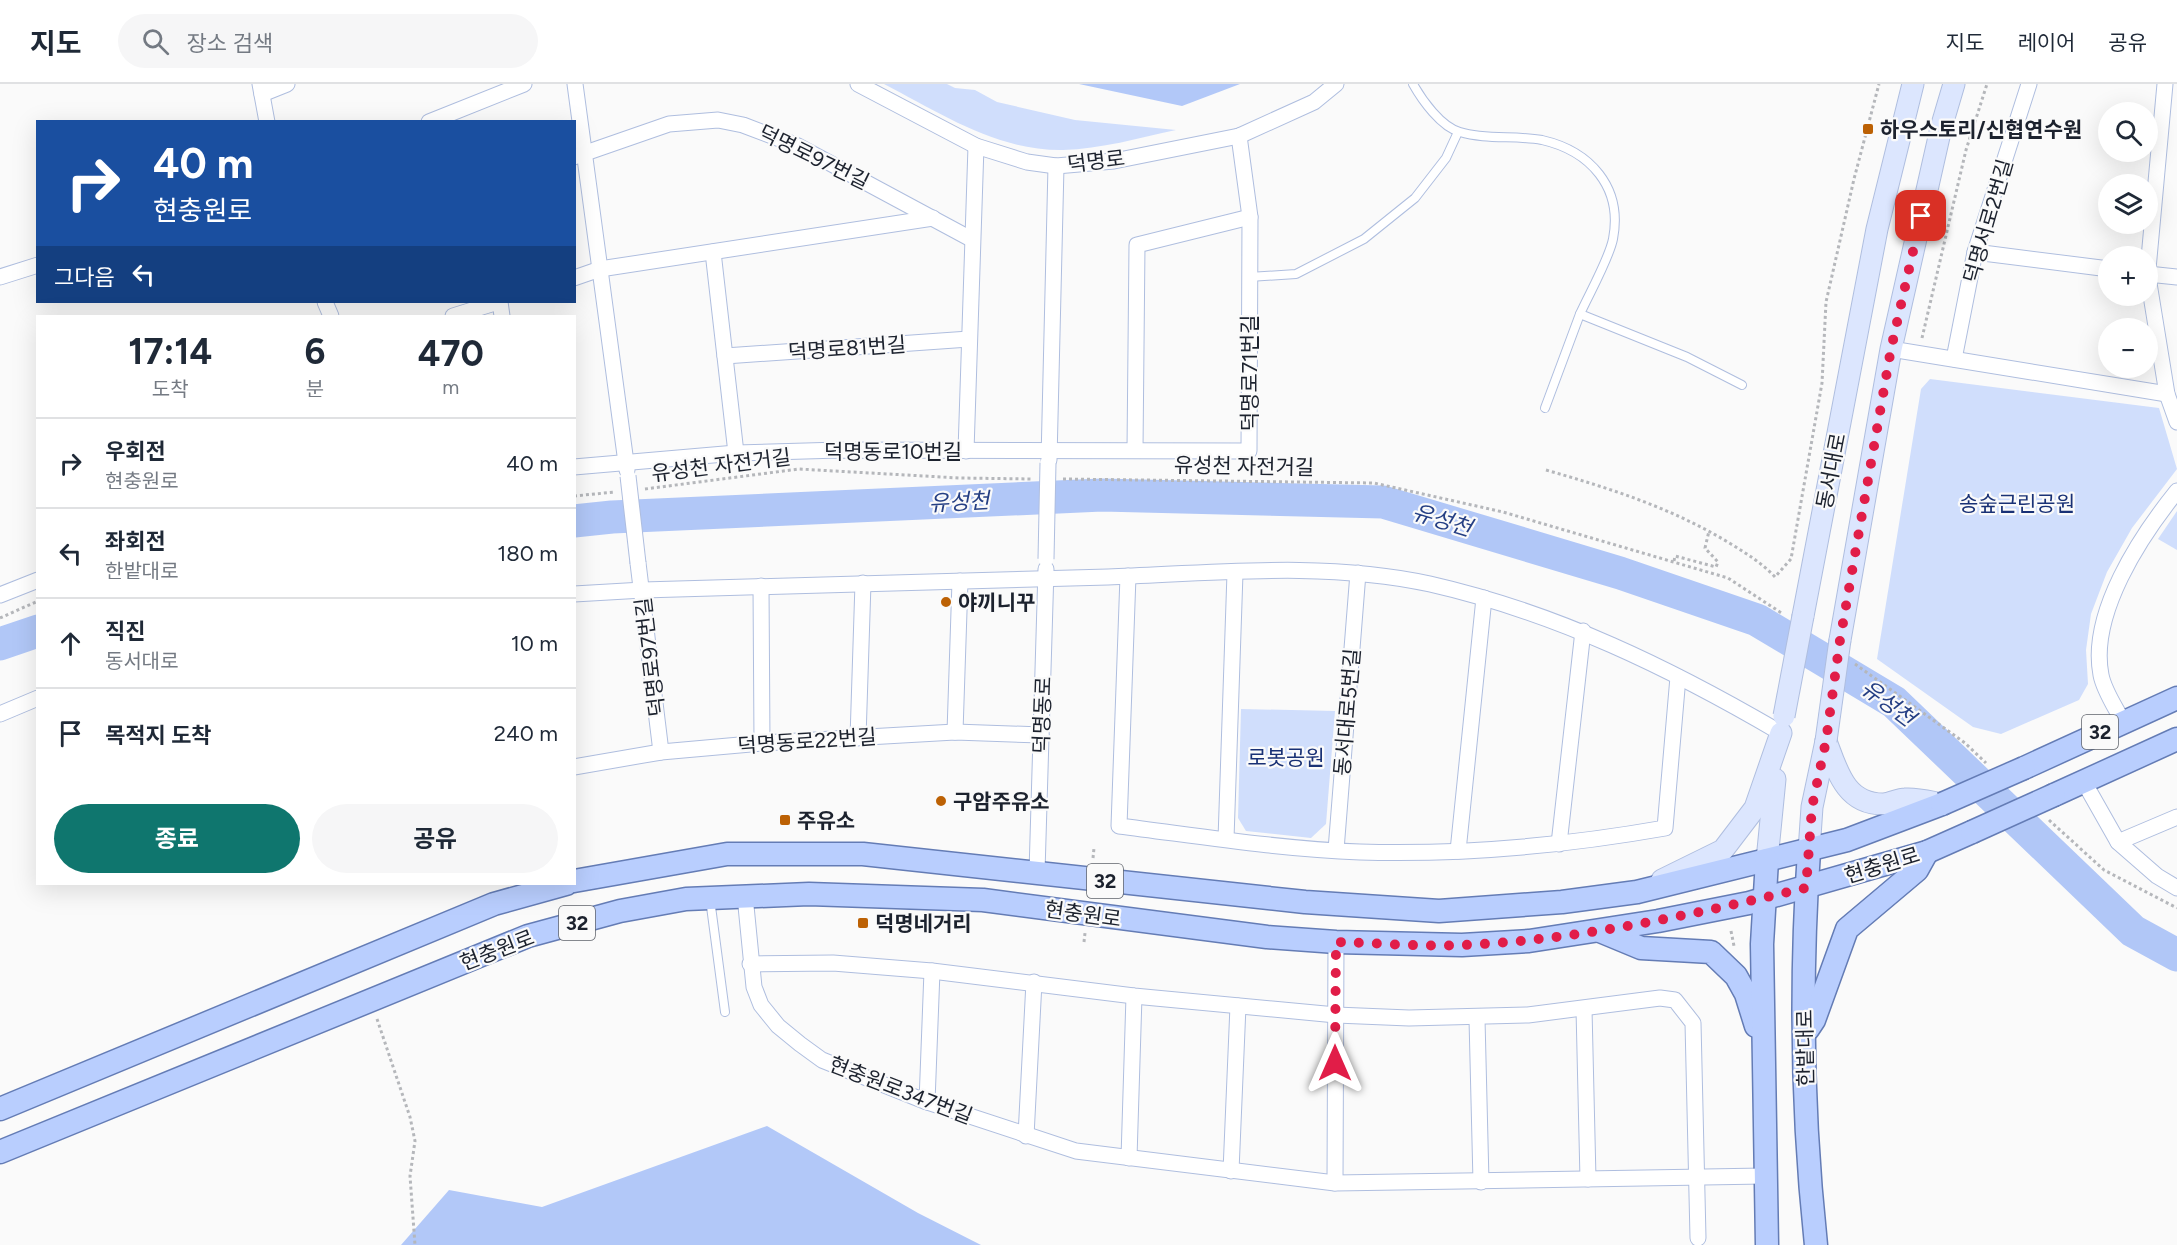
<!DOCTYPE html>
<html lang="ko">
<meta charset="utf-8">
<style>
:root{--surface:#fff;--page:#f6f6f7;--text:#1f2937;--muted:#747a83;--line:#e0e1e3;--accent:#0f766e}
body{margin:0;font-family:Figtree,"Noto Sans KR",sans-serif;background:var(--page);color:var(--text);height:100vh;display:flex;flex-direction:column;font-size:22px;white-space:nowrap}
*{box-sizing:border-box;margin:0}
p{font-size:20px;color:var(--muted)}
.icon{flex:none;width:33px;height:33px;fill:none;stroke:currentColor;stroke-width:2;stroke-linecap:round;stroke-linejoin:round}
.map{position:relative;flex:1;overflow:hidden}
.panel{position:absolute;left:36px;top:231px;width:540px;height:570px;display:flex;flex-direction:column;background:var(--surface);border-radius:0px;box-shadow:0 6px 24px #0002}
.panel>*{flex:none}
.banner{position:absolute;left:36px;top:36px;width:540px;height:183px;border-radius:0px;box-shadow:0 6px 24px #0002;background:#1a4fa0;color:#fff;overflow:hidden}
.buttons{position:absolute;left:2098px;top:18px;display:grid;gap:12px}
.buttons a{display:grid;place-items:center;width:60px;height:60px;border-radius:50%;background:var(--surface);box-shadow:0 6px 24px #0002;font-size:30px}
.pin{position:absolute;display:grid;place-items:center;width:51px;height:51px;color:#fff;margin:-26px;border-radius:12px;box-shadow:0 3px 9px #0006}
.me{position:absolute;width:66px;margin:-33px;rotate:0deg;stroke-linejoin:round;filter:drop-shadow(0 0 4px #0008)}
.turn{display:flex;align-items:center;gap:21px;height:126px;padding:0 18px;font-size:27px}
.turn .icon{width:78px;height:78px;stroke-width:2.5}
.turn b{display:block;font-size:42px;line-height:51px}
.then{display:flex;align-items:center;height:57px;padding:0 18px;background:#0003;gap:12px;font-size:22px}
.eta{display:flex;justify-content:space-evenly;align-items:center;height:102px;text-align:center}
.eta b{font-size:36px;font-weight:700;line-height:42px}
.primary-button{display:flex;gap:12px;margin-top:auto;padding:12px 18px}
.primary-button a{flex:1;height:69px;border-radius:36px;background:var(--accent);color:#fff;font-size:24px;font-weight:700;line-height:69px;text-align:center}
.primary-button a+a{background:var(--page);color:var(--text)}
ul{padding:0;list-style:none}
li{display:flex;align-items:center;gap:18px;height:90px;padding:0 18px;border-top:2px solid var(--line)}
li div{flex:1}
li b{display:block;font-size:22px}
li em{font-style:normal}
header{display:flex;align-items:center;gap:36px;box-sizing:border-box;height:84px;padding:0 30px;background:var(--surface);border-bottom:2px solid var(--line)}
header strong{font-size:28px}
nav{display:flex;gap:33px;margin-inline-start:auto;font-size:21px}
.search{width:420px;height:54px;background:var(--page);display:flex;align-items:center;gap:15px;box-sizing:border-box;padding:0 21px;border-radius:33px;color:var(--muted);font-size:22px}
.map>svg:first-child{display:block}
</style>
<header>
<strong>지도</strong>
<div class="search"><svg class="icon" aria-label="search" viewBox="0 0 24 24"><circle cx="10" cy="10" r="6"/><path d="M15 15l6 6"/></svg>장소 검색</div>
<nav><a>지도</a><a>레이어</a><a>공유</a></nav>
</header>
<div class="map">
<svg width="2177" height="1161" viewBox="0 0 2177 1161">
<rect width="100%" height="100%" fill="#fafafa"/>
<!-- green -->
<g fill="#d0defc">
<path d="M 884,0 L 947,0 L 955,4 L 975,6 L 997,18 L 1075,36 L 1176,46 C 1139,54 1101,65 1063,66 C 997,67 940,29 884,0 Z"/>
<polygon points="1930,295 2159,324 2177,385 2132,444 2107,488 2091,530 2086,566 2088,600 2079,616 2001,650 1973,643 1877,575 1921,305"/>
<polygon points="2177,427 2177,466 2158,455"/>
<polygon points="1241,625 1335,627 1326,740 1311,754 1246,747 1238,734"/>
</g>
<!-- forest -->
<g fill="#b2c8f8">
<polygon points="1079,0 1240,0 1182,22"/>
<polygon points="767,1042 918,1129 981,1161 401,1161 449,1106 542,1123"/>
</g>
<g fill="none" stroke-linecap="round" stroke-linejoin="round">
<!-- river -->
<g stroke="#b1c7f7" stroke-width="33">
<polyline points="574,437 612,433 1102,411 1383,418 1620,489 1757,536 1894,618 2133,847 2177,871"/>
<polyline points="0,560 38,547"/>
</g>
<defs>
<g id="lane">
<path d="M 1413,0 C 1422,16 1441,43 1460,48 C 1486,56 1515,51 1542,56 C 1590,67 1623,103 1613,155 C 1609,175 1589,210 1580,230 L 1687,273 L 1742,301"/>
<polyline points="1249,193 1296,190 1364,155 1415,114 1446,74 1458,48"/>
<polyline points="1545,324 1580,230"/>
<polyline points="710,815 725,928"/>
</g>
<g id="street">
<polyline points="260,0 267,38"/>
<polyline points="575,0 627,386"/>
<polyline points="858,0 976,62 1027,78 1056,82 1114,77 1239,52 1314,18 1336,0"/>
<polyline points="262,10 287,0"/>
<polyline points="429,38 524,0"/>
<polyline points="574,73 669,40 718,36 743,41 798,62 971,155"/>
<polyline points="713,168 736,369"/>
<polyline points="1975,168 2109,185"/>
<polyline points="2148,185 2165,0"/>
<polyline points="2148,190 2177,193"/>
<polyline points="0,193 38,181"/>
<polyline points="2148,193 2167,310 2177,338"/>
<polyline points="574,194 600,185 933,134"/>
<polyline points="325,218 331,232"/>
<polyline points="500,218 502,232"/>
<polyline points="453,232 498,218"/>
<polyline points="1891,265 2167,310"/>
<polyline points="725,272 969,255"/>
<polyline points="1954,275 1975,168 2029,0"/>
<polyline points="1135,366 1137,161 1250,133"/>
<polyline points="966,367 976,62"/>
<polyline points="1049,376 1056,82"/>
<polyline points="574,383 736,369 840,366 1249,367 1250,133 1239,52"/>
<polyline points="638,479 661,668"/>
<path d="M 1128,492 L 1119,742 C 1199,752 1279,765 1360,768 C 1463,771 1563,762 1665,744 L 1678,593"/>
<polyline points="761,502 762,659"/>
<path d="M 574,510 L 643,506 C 798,501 953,498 1108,493 C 1214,489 1326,477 1430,500 C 1557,529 1670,584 1781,649"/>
<polyline points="0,511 38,496"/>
<polyline points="0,630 38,614"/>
<path d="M 2123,638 C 2116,624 2104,607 2101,591 C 2089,530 2140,453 2177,407"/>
<polyline points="955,648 960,497"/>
<polyline points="858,654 863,499"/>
<polyline points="574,683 661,668 762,659 955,648 1041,651"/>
<polyline points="2084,698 2118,758 2157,792 2177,804"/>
<polyline points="1226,755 1235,489"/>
<polyline points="2118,758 2177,733"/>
<polyline points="1559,760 1583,547"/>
<polyline points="1336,766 1358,489"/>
<polyline points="1458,767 1484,514"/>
<polyline points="1037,788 1046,485"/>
<polyline points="745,812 754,903 761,921 778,942 800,960 822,976 927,1018 1076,1067 1335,1099 1764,1092"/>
<polyline points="750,880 833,879 932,887 1134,912 1336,931 1409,934 1528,931 1660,914 1675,916 1693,939 1698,1154"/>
<polyline points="1584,925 1588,1095"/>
<polyline points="1477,935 1481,1098"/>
<polyline points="927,1018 932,887"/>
<polyline points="1026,1052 1034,898"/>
<polyline points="1129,1074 1134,912"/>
<polyline points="1231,1087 1238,922"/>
<polyline points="1335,1099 1336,858"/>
</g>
<g id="secondary">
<polyline points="1803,532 1877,145 1913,0"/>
<polyline points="1840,556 1891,265 1941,44 1954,0"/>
<path d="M 1826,657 C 1837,686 1845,720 1883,720 C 1890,720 1898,715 1905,715 C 1917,714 1931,718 1942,720"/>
<polyline points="1809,767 1812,723 1826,657"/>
<polyline points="1767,776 1775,695"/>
<polyline points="1662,796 1723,766 1755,724 1781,649"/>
</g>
<g id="primary">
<polyline points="2024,684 2177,614"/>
<polyline points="2054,711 2177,655"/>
<path d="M 1809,767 C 1800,898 1802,1030 1816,1161"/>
<polyline points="574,797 727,770 863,770 1305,818 1439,827 1562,818 1637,808 1847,756 1942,720"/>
<polyline points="1600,847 1641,864 1711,868 1736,892 1746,910 1756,942"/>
<polyline points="1808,945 1814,936 1847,845 1917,786 1927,768"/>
<polyline points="0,1025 494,820 566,800"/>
<polyline points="0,1068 528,852 620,827 686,815 809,810 983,816 1267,853 1336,858 1462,861 1529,857 1658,837 1749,819 1927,768 1972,748"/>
<polyline points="1767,1161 1762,860 1767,776"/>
</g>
</defs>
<!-- lane casing -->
<use href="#lane" stroke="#afbedf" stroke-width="10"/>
<!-- street casing -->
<use href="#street" stroke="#afbedf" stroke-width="17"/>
<!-- secondary casing -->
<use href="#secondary" stroke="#afbedf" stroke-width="23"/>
<!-- primary casing -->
<use href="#primary" stroke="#647cb5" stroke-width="25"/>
<!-- path -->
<g stroke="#b5b7bb" stroke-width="3" stroke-dasharray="3 3" stroke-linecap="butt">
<polyline points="1922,254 1966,66 1987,0"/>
<path d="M 1546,386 C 1612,405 1672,424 1731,460 C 1747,470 1762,479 1775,493 L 1791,475 L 1822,299 L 1826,218 L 1854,95 L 1879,0"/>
<polyline points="1063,395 1374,399 1503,428 1728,494 1783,530"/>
<polyline points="645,405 799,385 959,394 1033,395"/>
<polyline points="574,412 615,408"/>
<polyline points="1674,477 1675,472 1716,483 1718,478 1705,464 1709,447"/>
<polyline points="0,534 38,517"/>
<polyline points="1855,580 1965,659 1986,679"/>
<polyline points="2049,736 2104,786 2177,824"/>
<polyline points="1093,774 1094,764"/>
<polyline points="1731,847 1734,862"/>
<polyline points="1084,858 1085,849"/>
<polyline points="377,935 410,1033 415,1057 410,1092 415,1161"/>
</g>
<!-- lane -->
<use href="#lane" stroke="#fff" stroke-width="8"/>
<!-- street -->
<use href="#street" stroke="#fff" stroke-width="15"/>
<!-- secondary -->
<use href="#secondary" stroke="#dce6fe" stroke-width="21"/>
<!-- primary -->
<use href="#primary" stroke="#b9cefe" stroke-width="22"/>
<defs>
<g id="street-bridge">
<polyline points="628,392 638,479"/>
<polyline points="1046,475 1048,379"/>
</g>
<g id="secondary-bridge">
<polyline points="1784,632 1803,532"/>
<polyline points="1826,657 1840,556"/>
</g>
<g id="primary-bridge">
<polyline points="1942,720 2024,684"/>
<polyline points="1972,748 2054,711"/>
</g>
</defs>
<!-- street-bridge casing -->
<use href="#street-bridge" stroke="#afbedf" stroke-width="17" stroke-linecap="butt"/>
<!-- secondary-bridge casing -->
<use href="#secondary-bridge" stroke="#afbedf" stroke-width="23" stroke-linecap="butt"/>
<!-- primary-bridge casing -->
<use href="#primary-bridge" stroke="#647cb5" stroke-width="25" stroke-linecap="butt"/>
<!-- street-bridge -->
<use href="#street-bridge" stroke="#fff" stroke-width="15"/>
<!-- secondary-bridge -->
<use href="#secondary-bridge" stroke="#dce6fe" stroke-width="21"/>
<!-- primary-bridge -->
<use href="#primary-bridge" stroke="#b9cefe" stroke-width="22"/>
</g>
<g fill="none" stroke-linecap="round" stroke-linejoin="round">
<!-- route -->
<path stroke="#e11d48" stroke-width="10" stroke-dasharray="0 18" d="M 1335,979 L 1336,858 C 1378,859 1422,863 1464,861 C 1580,856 1694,830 1806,804 L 1812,723 L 1826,657 L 1840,556 L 1891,265 L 1921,132"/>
</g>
<!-- markers -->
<g fill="#bc6104" stroke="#fafafa" stroke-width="2">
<rect x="1862" y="39" width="12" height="12" rx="3"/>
<circle cx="946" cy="518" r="6"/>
<circle cx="941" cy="717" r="6"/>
<rect x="779" y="730" width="12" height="12" rx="3"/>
<rect x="857" y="833" width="12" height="12" rx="3"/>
</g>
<g text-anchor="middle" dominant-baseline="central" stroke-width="4.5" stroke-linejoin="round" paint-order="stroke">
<!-- shield labels -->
<g fill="#fafafa" stroke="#5f636b" stroke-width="1.5">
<rect x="2082" y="631" width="36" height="34" rx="4.5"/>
<rect x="1087" y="780" width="36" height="34" rx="4.5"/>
<rect x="559" y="822" width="36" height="34" rx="4.5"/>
</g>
<g font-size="20" font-weight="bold" fill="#1c222e">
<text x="2100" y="648">32</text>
<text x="1105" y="797">32</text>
<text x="577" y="839">32</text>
</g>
<!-- poi labels -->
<g font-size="21" font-weight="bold" fill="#1c222e" stroke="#fafafa" text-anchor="start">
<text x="1880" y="45">하우스토리/신협연수원</text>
<text x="958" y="518">야끼니꾸</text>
<text x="953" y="717">구암주유소</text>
<text x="797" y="736">주유소</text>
<text x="875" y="839">덕명네거리</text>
</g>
<!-- street labels -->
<g font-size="21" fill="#1c222e" stroke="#fafafa">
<text transform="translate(814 73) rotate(26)">덕명로97번길</text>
<text transform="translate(1096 77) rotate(-7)">덕명로</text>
<text transform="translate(1988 137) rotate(-74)">덕명서로2번길</text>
<text transform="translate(847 264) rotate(-4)">덕명로81번길</text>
<text transform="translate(1249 289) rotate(-90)">덕명로71번길</text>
<text x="893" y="367">덕명동로10번길</text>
<text transform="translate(721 381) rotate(-7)">유성천 자전거길</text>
<text transform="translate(1244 382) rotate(1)">유성천 자전거길</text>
<text transform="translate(1831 387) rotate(-79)">동서대로</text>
<text transform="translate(650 573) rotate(-97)">덕명로97번길</text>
<text transform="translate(1347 628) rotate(-85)">동서대로5번길</text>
<text transform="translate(1042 631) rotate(-88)">덕명동로</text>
<text transform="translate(807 657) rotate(-4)">덕명동로22번길</text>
<text transform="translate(1882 781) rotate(-17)">현충원로</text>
<text transform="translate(1083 830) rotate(8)">현충원로</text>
<text transform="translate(497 866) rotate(-21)">현충원로</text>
<text transform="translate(1805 964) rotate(-91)">한밭대로</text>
<text transform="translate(901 1006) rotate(21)">현충원로347번길</text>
</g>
<!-- park labels -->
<g font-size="21" fill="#193175" stroke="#fafafa">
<text x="2017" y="419">송숲근린공원</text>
<text x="1286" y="673">로봇공원</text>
</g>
<!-- water labels -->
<g font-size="22" font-style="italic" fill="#253f84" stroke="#fafafa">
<text transform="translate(959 418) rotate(-3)">유성천</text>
<text transform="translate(1442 436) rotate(17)">유성천</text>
<text transform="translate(1888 619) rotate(37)">유성천</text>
</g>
</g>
</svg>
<div class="buttons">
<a><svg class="icon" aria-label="search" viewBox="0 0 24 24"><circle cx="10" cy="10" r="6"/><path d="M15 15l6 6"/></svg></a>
<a><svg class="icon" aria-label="layers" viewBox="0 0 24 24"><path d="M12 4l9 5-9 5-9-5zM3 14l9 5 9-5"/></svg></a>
<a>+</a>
<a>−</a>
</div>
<div class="pin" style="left:1921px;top:132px;background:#d93025"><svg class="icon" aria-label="arrive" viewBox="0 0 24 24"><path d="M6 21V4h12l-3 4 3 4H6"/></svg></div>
<svg class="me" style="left:1335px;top:979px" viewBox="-20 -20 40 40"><path d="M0-17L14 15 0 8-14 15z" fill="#e11d48" stroke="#fff" stroke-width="4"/></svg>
<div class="banner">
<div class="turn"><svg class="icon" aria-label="right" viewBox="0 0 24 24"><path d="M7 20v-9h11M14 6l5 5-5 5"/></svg><div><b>40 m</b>현충원로</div></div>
<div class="then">그다음<svg class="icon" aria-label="left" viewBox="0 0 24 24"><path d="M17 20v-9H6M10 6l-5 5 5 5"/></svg></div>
</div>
<section class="panel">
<div class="eta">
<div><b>17:14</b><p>도착</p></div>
<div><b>6</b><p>분</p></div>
<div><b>470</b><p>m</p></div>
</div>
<ul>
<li><svg class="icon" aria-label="right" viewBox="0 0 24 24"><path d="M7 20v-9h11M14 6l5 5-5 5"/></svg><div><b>우회전</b><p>현충원로</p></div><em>40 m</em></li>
<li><svg class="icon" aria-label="left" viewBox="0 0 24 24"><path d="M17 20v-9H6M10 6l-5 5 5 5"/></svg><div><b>좌회전</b><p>한밭대로</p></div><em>180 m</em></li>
<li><svg class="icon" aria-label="ahead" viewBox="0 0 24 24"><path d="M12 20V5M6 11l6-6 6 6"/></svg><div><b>직진</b><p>동서대로</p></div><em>10 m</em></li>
<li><svg class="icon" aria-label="arrive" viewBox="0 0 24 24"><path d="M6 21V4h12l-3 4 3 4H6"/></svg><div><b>목적지 도착</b></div><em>240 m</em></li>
</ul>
<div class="primary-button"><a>종료</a><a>공유</a></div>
</section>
</div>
